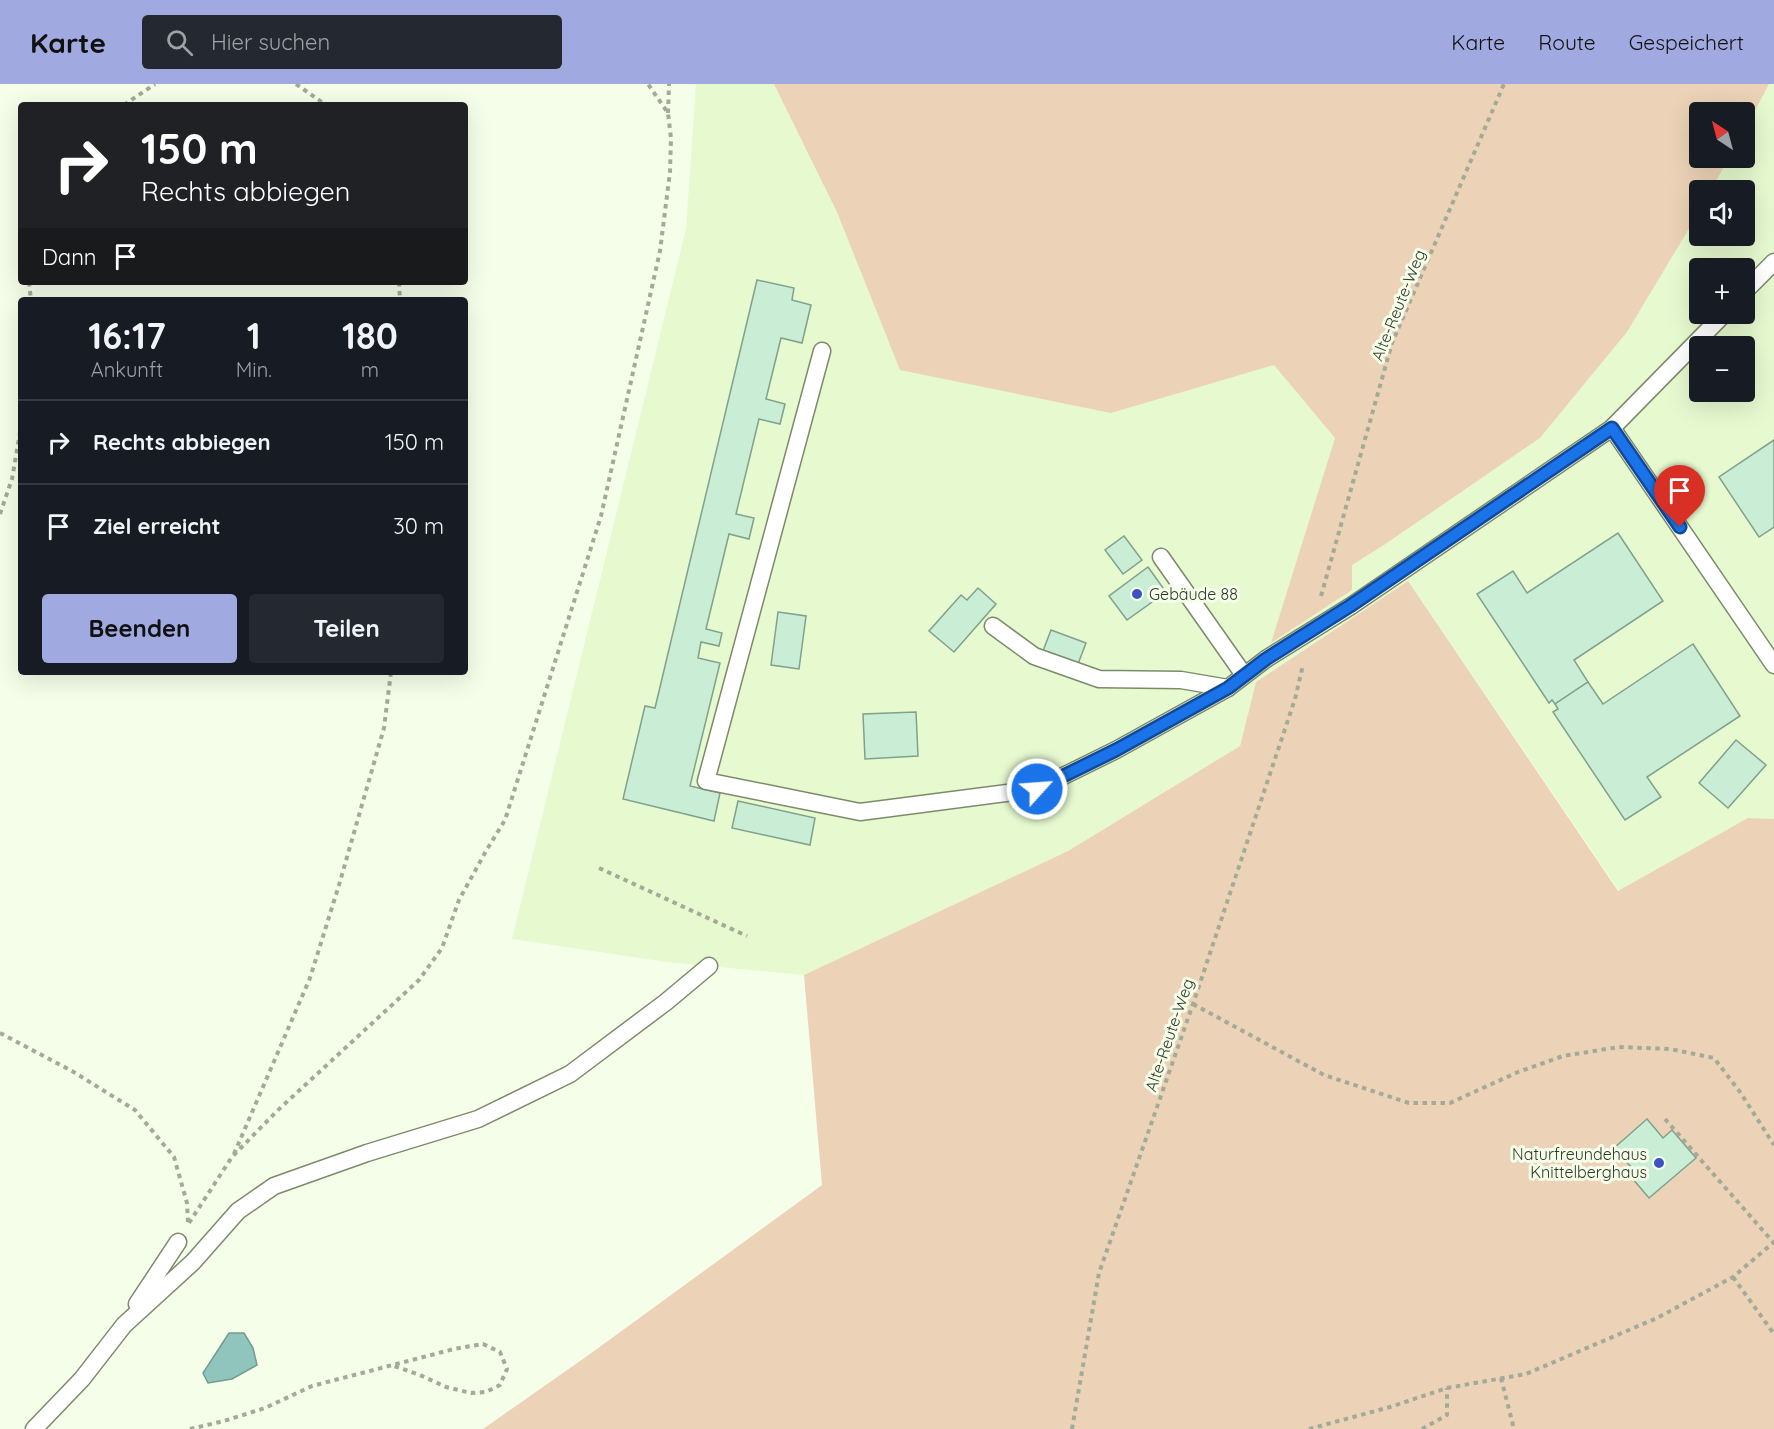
<!DOCTYPE html>
<html lang="de">
<meta charset="utf-8">
<style>
:root{--surface:#171b24;--page:#242831;--text:#f1f3f6;--muted:#9ea1a6;--line:#363941;--accent:#a0aae0}
body{margin:0;font-family:Quicksand,sans-serif;background:var(--page);color:var(--text);height:100vh;display:flex;flex-direction:column;font-size:22px;white-space:nowrap}
*{box-sizing:border-box;margin:0}
p{font-size:20px;color:var(--muted)}
.icon{flex:none;width:33px;height:33px;fill:none;stroke:currentColor;stroke-width:2;stroke-linecap:round;stroke-linejoin:round}
.map{position:relative;flex:1;overflow:hidden}
.side{position:absolute;left:18px;top:213px;width:450px;height:378px;display:flex;flex-direction:column;background:var(--surface);border-radius:6px;box-shadow:0 6px 24px #0002}
.side>*{flex:none}
.top-card{position:absolute;left:18px;top:18px;width:450px;height:183px;border-radius:6px;box-shadow:0 6px 24px #0002;background:#202124;color:#fff;overflow:hidden}
.needle{width:39px;rotate:324deg}
.tools{position:absolute;left:1689px;top:18px;display:grid;gap:12px}
.tools a{display:grid;place-items:center;width:66px;height:66px;border-radius:6px;background:var(--surface);box-shadow:0 6px 24px #0002;font-size:30px}
.pin{position:absolute;display:grid;place-items:center;width:51px;height:51px;color:#fff;margin:-62px -26px;border-radius:50% 50% 50% 0;rotate:-45deg;box-shadow:0 0 6px #0007}
.pin .icon{rotate:45deg}
.me{position:absolute;width:66px;margin:-33px;rotate:64deg;stroke-linejoin:round;filter:drop-shadow(0 0 4px #0008)}
.turn{display:flex;align-items:center;gap:21px;height:126px;padding:0 24px;font-size:27px}
.turn .icon{width:78px;height:78px;stroke-width:2.5}
.turn b{display:block;font-size:42px;line-height:51px}
.then{display:flex;align-items:center;height:57px;padding:0 24px;background:#0003;gap:12px;font-size:22px}
.eta{display:flex;justify-content:space-evenly;align-items:center;height:102px;text-align:center}
.eta b{font-size:36px;font-weight:700;line-height:42px}
.button{display:flex;gap:12px;margin-top:auto;padding:12px 24px}
.button a{flex:1;height:69px;border-radius:6px;background:var(--accent);color:#111;font-size:24px;font-weight:700;line-height:69px;text-align:center}
.button a+a{background:var(--page);color:var(--text)}
ul{padding:0;list-style:none}
li{display:flex;align-items:center;gap:18px;height:84px;padding:0 24px;border-top:2px solid var(--line)}
li div{flex:1}
li b{display:block;font-size:22px}
li em{font-style:normal}
header{display:flex;align-items:center;gap:36px;box-sizing:border-box;height:84px;padding:0 30px;background:var(--accent);color:#111}
header strong{font-size:28px}
nav{display:flex;gap:33px;margin-inline-start:auto;font-size:21px}
.search{width:420px;height:54px;background:var(--page);display:flex;align-items:center;gap:15px;box-sizing:border-box;padding:0 21px;border-radius:6px;color:var(--muted);font-size:22px}
.map>svg:first-child{display:block}
</style>
<header>
<strong>Karte</strong>
<div class="search"><svg class="icon" aria-label="search" viewBox="0 0 24 24"><circle cx="10" cy="10" r="6"/><path d="M15 15l6 6"/></svg>Hier suchen</div>
<nav><a>Karte</a><a>Route</a><a>Gespeichert</a></nav>
</header>
<div class="map">
<svg width="1774" height="1345" viewBox="0 0 1774 1345">
<rect width="100%" height="100%" fill="#f5fee9"/>
<!-- built -->
<path fill="#e6f9cf" fill-rule="evenodd" d="M 696,0 L 1178,0 L 1335,354 L 1272,558 L 1352,481 L 1384,461 L 1540,354 L 1627,248 L 1699,128 L 1700,152 L 1744,152 L 1744,106 L 1711,106 L 1729,74 L 1744,74 L 1745,46 L 1769,0 L 1774,0 L 1774,1047 L 1695,918 L 1408,497 L 1256,598 L 1240,662 L 1068,767 L 804,891 L 667,878 L 512,855 L 686,145 ZM 1700,184 L 1744,184 L 1744,230 L 1700,230 ZM 1700,262 L 1744,262 L 1744,308 L 1700,308 Z"/>
<!-- green -->
<g fill="#ecd3b7">
<polygon points="774,0 1769,0 1745,46 1744,28 1700,28 1700,74 1729,74 1711,106 1700,106 1699,128 1627,248 1540,354 1384,461 1352,481 1352,506 1271,559 1335,354 1274,281 1111,329 900,286 837,128"/>
<polygon points="1408,497 1618,807 1748,734 1774,735 1774,1345 483,1345 590,1270 822,1101 804,891 1068,767 1240,662 1256,598"/>
</g>
<!-- water -->
<polygon fill="#90c5bd" stroke="#749a91" stroke-width="1.5" points="229,1249 244,1249 253,1264 257,1281 232,1295 208,1299 203,1289"/>
<!-- building -->
<g fill="#caedd5" stroke="#80a18c" stroke-width="1.5">
<polygon points="757,196 794,204 792,216 811,221 802,259 781,254 766,315 785,320 780,340 759,335 736,430 754,434 749,455 729,450 706,545 722,549 719,562 701,558 698,574 720,579 690,702 720,709 714,737 623,715 645,622 655,624"/>
<polygon points="1774,356 1774,443 1759,453 1719,393"/>
<polygon points="1618,449 1663,517 1574,576 1588,598 1555,620 1552,616 1549,619 1477,510 1513,487 1527,509"/>
<polygon points="1124,452 1142,476 1123,490 1105,466"/>
<polygon points="1148,483 1166,508 1127,536 1109,512"/>
<polygon points="978,504 996,520 954,568 929,547 961,511 967,516"/>
<polygon points="778,528 806,532 799,585 771,581"/>
<polygon points="1051,546 1086,559 1078,580 1043,567"/>
<polygon points="1693,560 1740,632 1647,693 1661,713 1625,736 1553,628 1558,625 1555,620 1588,598 1603,620"/>
<polygon points="916,628 918,672 865,675 863,630"/>
<polygon points="1736,656 1766,681 1728,724 1699,699"/>
<polygon points="738,717 815,734 810,761 732,744"/>
<polygon points="1647,1035 1663,1054 1672,1046 1696,1074 1649,1114 1627,1088 1632,1084 1614,1064"/>
</g>
<g fill="none" stroke-linecap="round" stroke-linejoin="round">
<defs>
<g id="lane">
<polyline points="1744,208 1774,178"/>
<polyline points="822,267 706,697 860,728 1037,705 1116,666 1228,604 1266,575"/>
<polyline points="1612,344 1724,230"/>
<polyline points="1161,473 1244,591"/>
<polyline points="1351,522 1612,344 1774,581"/>
<polyline points="993,542 1034,572 1099,595 1181,596 1228,604"/>
<polyline points="137,1220 178,1158"/>
<polyline points="34,1345 82,1295 124,1241 193,1178 238,1127 274,1102 367,1069 478,1035 570,990 666,918 709,882"/>
</g>
</defs>
<!-- lane casing -->
<use href="#lane" stroke="#7c8a6b" stroke-width="19"/>
<!-- path -->
<g stroke="#a3aa99" stroke-width="4" stroke-dasharray="4.5 4.5" stroke-linecap="butt">
<polyline points="296,0 326,21"/>
<polyline points="124,21 155,0"/>
<polyline points="668,29 669,0"/>
<polyline points="29,198 31,216"/>
<polyline points="399,198 400,216"/>
<polyline points="0,430 12,395 21,343"/>
<polyline points="1321,512 1392,259 1504,0"/>
<polyline points="599,784 747,852"/>
<polyline points="1193,920 1324,991 1409,1019 1450,1019 1518,988 1563,972 1619,963 1670,965 1714,974 1740,1008 1774,1061"/>
<polyline points="0,949 72,987 135,1026 174,1073 187,1119 188,1138"/>
<polyline points="1665,1035 1773,1158"/>
<polyline points="234,1070 310,894 339,801 384,644 391,588"/>
<polyline points="189,1139 232,1073 277,1027 419,896 442,864 459,816 486,767 505,736 601,432 660,167 670,88 671,54 668,29 648,0"/>
<polyline points="1733,1193 1774,1250"/>
<polyline points="1501,1294 1514,1345"/>
<polyline points="190,1345 224,1337 265,1324 312,1302 454,1265 483,1260 500,1268 507,1285 500,1301 486,1308 471,1309 446,1303 420,1291 391,1281"/>
<polyline points="1072,1345 1099,1189 1193,920 1295,615 1303,581"/>
<polyline points="1309,1345 1390,1323 1447,1304 1526,1290 1657,1234 1733,1193 1774,1158"/>
<polyline points="1422,1345 1447,1331 1447,1304"/>
</g>
<!-- lane -->
<use href="#lane" stroke="#fff" stroke-width="16"/>
<defs>
<polyline id="lane-bridge" points="1266,575 1351,522"/>
</defs>
<!-- lane-bridge casing -->
<use href="#lane-bridge" stroke="#7c8a6b" stroke-width="19" stroke-linecap="butt"/>
<!-- lane-bridge -->
<use href="#lane-bridge" stroke="#fff" stroke-width="16"/>
</g>
<g fill="none" stroke-linecap="round" stroke-linejoin="round">
<defs>
<polyline id="route" points="1037,705 1116,666 1228,604 1266,575 1350,522 1612,344 1680,443"/>
</defs>
<!-- route casing -->
<use href="#route" stroke="#114b97" stroke-width="15"/>
<!-- route -->
<use href="#route" stroke="#1a73e8" stroke-width="10"/>
</g>
<!-- markers -->
<g fill="#3e51c4" stroke="#f5fee9" stroke-width="2">
<circle cx="1137" cy="510" r="6"/>
<circle cx="1659" cy="1079" r="6"/>
</g>
<g text-anchor="middle" dominant-baseline="central" stroke-width="6" stroke-linejoin="round" paint-order="stroke">
<!-- street labels -->
<g font-size="16" fill="#32372a" stroke="#f5fee9">
<text transform="translate(1398 221) rotate(-68)">Alte-Reute-Weg</text>
<text transform="translate(1169 951) rotate(-71)">Alte-Reute-Weg</text>
</g>
<!-- poi labels -->
<g font-size="16" fill="#32372a" stroke="#f5fee9" text-anchor="start">
<text x="1149" y="510">Gebäude 88</text>
<text x="1647" y="1070" text-anchor="end">Naturfreundehaus<tspan x="1647" dy="18">Knittelberghaus</tspan></text>
</g>
</g>
</svg>
<div class="tools">
<a><svg class="needle" viewBox="-14 -14 28 28"><path d="M0-13l5 13h-10z" fill="#e53935"/><path d="M0 13l5-13h-10z" fill="#9ea1a6"/></svg></a>
<a><svg class="icon" aria-label="sound" viewBox="0 0 24 24"><path d="M4 9h4l5-4v14l-5-4H4zM17 9q2 3 0 6"/></svg></a>
<a>+</a>
<a>−</a>
</div>
<div class="pin" style="left:1680px;top:443px;background:#d93025"><svg class="icon" aria-label="arrive" viewBox="0 0 24 24"><path d="M6 21V4h12l-3 4 3 4H6"/></svg></div>
<svg class="me" style="left:1037px;top:705px" viewBox="-20 -20 40 40"><circle r="17" fill="#1a73e8" stroke="#fff" stroke-width="3"/><path d="M0-11L8 9 0 5-8 9z" fill="#fff"/></svg>
<div class="top-card">
<div class="turn"><svg class="icon" aria-label="right" viewBox="0 0 24 24"><path d="M7 20v-9h11M14 6l5 5-5 5"/></svg><div><b>150 m</b>Rechts abbiegen</div></div>
<div class="then">Dann<svg class="icon" aria-label="arrive" viewBox="0 0 24 24"><path d="M6 21V4h12l-3 4 3 4H6"/></svg></div>
</div>
<section class="side">
<div class="eta">
<div><b>16:17</b><p>Ankunft</p></div>
<div><b>1</b><p>Min.</p></div>
<div><b>180</b><p>m</p></div>
</div>
<ul>
<li><svg class="icon" aria-label="right" viewBox="0 0 24 24"><path d="M7 20v-9h11M14 6l5 5-5 5"/></svg><div><b>Rechts abbiegen</b></div><em>150 m</em></li>
<li><svg class="icon" aria-label="arrive" viewBox="0 0 24 24"><path d="M6 21V4h12l-3 4 3 4H6"/></svg><div><b>Ziel erreicht</b></div><em>30 m</em></li>
</ul>
<div class="button"><a>Beenden</a><a>Teilen</a></div>
</section>
</div>
